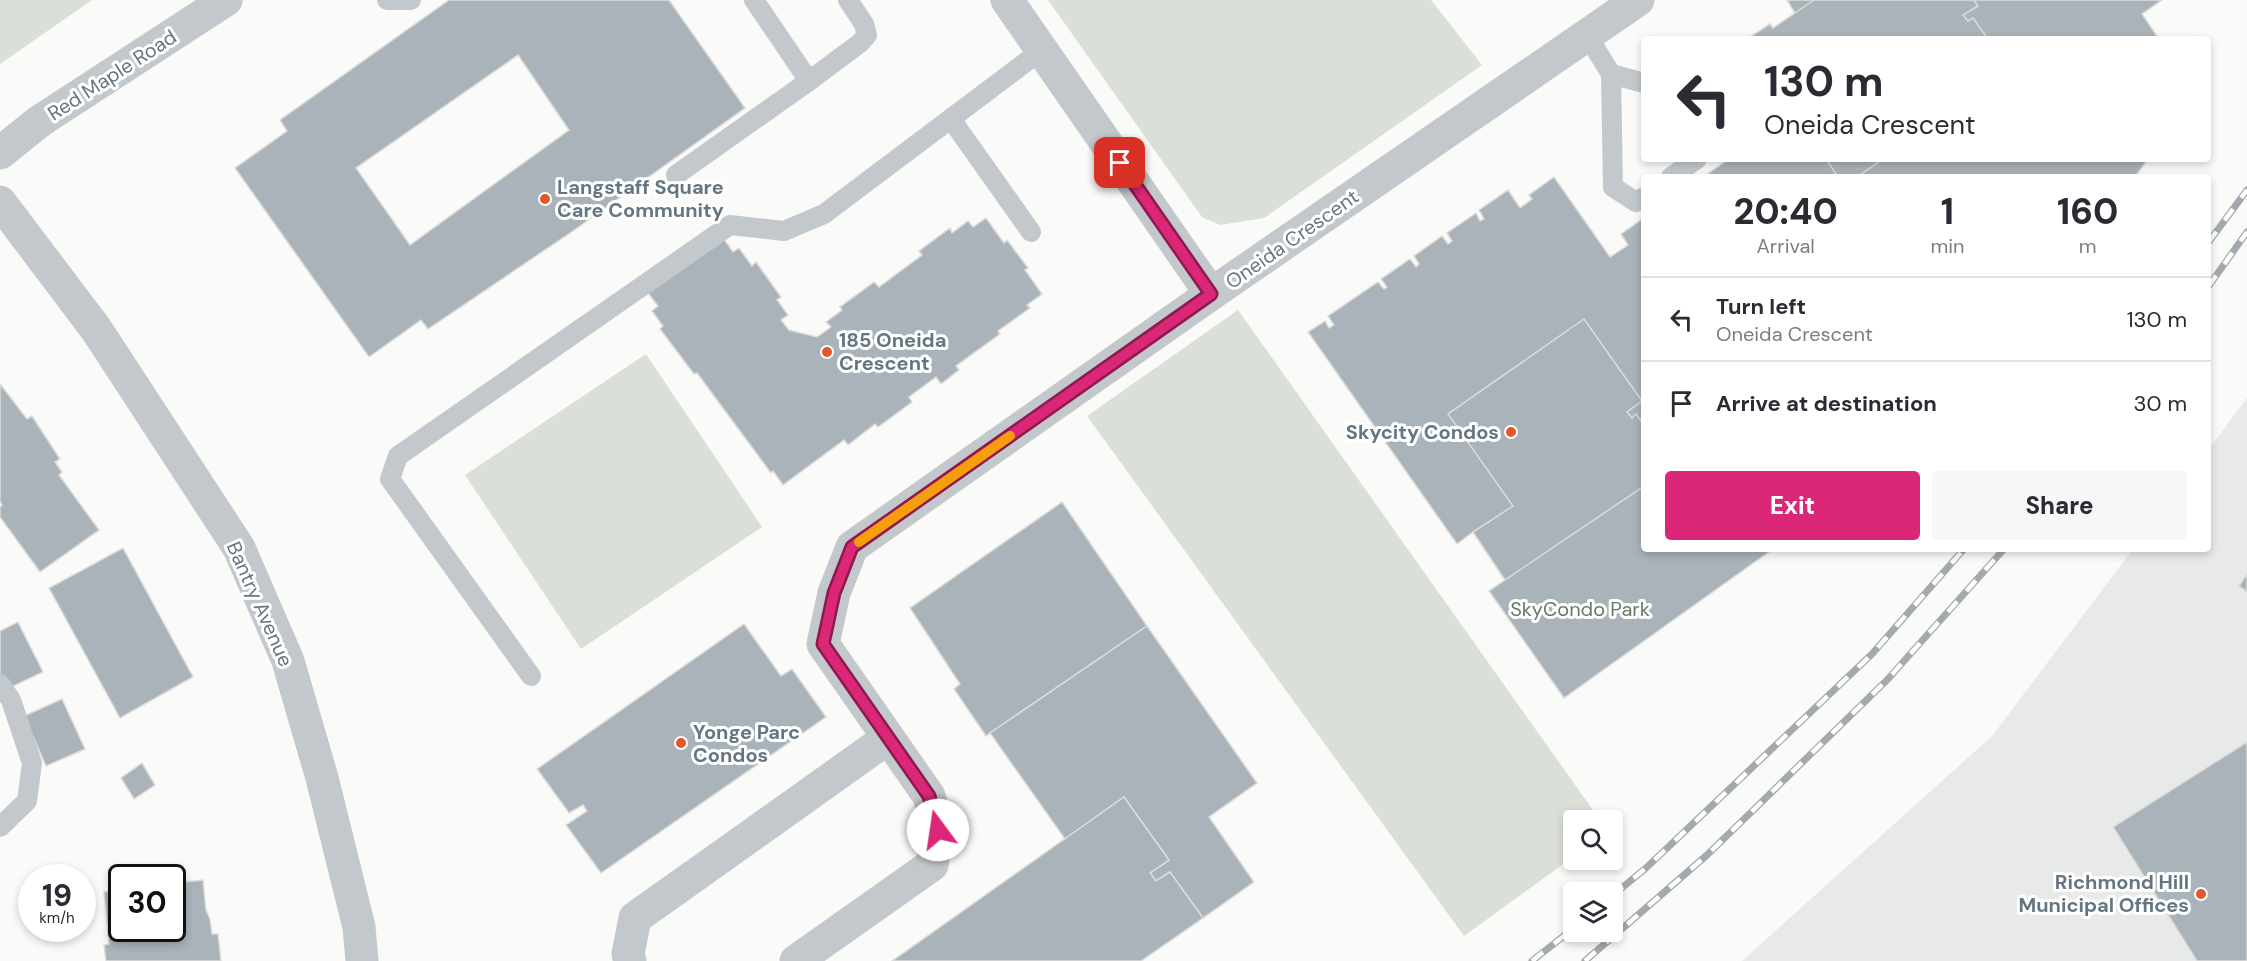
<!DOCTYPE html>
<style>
:root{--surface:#fff;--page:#f7f7f7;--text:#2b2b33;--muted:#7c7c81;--line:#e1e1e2;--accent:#db2777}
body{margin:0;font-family:"DM Sans",sans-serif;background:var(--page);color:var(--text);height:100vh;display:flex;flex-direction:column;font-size:22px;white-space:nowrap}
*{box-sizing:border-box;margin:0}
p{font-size:20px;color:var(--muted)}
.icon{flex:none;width:33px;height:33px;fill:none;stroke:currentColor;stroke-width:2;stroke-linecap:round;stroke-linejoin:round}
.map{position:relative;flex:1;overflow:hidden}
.details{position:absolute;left:1641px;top:174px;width:570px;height:378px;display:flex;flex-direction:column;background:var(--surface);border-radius:6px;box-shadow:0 3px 9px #0003}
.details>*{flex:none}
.top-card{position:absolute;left:1641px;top:36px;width:570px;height:126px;border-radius:6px;box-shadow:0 3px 9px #0003;background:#fff;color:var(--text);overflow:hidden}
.fabs{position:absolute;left:1563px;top:810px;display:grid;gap:12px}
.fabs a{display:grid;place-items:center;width:60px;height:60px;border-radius:6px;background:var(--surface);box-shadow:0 3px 9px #0003;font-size:30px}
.speed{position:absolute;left:18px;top:864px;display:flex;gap:12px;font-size:30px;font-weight:700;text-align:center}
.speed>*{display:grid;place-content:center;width:78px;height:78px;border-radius:50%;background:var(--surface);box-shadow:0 3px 9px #0003;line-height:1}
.speed small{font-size:15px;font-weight:400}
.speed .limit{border:3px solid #111;border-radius:9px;background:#fff;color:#111}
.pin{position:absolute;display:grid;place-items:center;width:51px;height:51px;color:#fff;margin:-26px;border-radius:12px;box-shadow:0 3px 9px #0006}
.me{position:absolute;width:66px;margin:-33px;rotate:346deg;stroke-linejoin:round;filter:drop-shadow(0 0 4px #0008)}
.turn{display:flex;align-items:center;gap:21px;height:126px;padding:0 24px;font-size:27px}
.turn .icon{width:78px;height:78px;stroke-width:2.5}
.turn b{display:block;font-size:42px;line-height:51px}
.eta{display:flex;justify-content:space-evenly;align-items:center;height:102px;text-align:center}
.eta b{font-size:36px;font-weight:800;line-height:42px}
.primary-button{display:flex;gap:12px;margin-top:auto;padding:12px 24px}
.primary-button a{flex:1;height:69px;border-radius:6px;background:var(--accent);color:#fff;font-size:24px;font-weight:800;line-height:69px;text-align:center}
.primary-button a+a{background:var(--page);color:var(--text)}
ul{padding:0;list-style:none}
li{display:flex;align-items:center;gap:18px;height:84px;padding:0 24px;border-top:2px solid var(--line)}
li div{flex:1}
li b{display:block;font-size:22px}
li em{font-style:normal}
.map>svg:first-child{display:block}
</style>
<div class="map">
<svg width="2247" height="961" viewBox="0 0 2247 961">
<rect width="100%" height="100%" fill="#fafaf8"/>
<!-- built -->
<polygon fill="#e8e9e9" points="2247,398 2247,961 1742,961 1992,736 2133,549 2208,549 2208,450"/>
<!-- green -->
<g fill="#dadfd7">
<polygon points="0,0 92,0 0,64"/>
<polygon points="1048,0 1431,0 1482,65 1264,218 1220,225 1202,217"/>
<polygon points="1238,310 1600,820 1574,820 1573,857 1464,936 1087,416"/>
<polygon points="646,354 762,527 581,649 465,475"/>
</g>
<!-- building -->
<g fill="#aab3b9" stroke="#dcdcda" stroke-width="1.5" fill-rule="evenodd">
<path d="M 449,0 L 669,0 L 745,108 L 573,231 L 428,329 L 421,320 L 369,357 L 235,168 L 287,131 L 280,120 ZM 518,55 L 569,130 L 410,245 L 356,168 Z"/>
<polygon points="1787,0 2162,0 2142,14 2159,39 1747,39 1770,24 1773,28 1795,13"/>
<polygon points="1814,0 1974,0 1978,6 1963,15 1968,21 1973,18 1988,39 1747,39 1770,24 1773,28"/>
<polygon points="1729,159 2148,159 2135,177 1703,177"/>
<polygon points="1826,159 1883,159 1857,177 1838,177"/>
<polygon points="1554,177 1610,257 1628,245 1621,234 1644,218 1644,549 1773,549 1564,698 1489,591 1505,580 1473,532 1457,544 1308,332 1325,321 1329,328 1334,325 1328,316 1378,282 1384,289 1387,287 1381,279 1410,259 1416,267 1419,264 1414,256 1442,236 1448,244 1452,241 1447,233 1476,213 1480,221 1484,219 1479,210 1508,190 1520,208 1532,199 1529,195"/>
<polygon points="986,218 1004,243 1007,240 1028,268 1025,270 1042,294 1027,305 1030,308 998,331 1000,334 956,366 959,370 941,384 936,377 909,397 912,402 878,427 875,424 848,445 844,440 783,485 773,471 771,473 697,373 694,374 660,329 663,326 652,311 658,306 648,293 724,239 733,252 739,248 752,266 756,262 781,297 777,300 788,315 781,320 789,330 817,337 831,327 826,322 842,310 840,307 874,282 879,287 922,255 919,251 950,228 952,233 968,221 973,227"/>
<polygon points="1584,319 1642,401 1627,412 1632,418 1636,414 1644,425 1644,486 1505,580 1473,532 1513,506 1448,414"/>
<polygon points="0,384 27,419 32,416 60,459 55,462 62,472 59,475 99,530 40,572 0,517 0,507 2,505 0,501"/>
<polygon points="1062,502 1147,626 986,736 954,689 960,684 910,608"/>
<polygon points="123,548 193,677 120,718 49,588"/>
<polygon points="2247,574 2247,592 2239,586"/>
<polygon points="18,622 43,672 7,689 0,674 0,631"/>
<polygon points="744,624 781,676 792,669 826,717 601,873 566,825 587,811 583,805 569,813 537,769"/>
<polygon points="1147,626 1257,783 1209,817 1254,882 1203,918 1170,872 1156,881 1150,873 1169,860 1124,797 1065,839 990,733"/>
<polygon points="62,699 85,749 46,766 24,716"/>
<polygon points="2247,742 2247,961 2197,961 2113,827"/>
<polygon points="142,763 155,785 134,799 121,778"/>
<polygon points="1124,797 1169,860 1150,873 1156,881 1170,872 1203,918 1141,961 892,961"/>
<polygon points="174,877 175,886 186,885 185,882 203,880 206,910 210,919 212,934 218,934 221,961 106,961 104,945 109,944 104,892 122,890 122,928 172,928"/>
</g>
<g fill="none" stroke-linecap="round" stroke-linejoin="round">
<!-- service -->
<g stroke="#c3c8cc" stroke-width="20">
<polyline points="387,0 411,0"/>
<polyline points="754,0 809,81 860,43 867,35 864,24 848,0"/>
<polyline points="1587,35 1611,74"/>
<polyline points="1644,83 1611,74 1613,187 1636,202 1644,197"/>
<polyline points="951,119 1031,232"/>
<polyline points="676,175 809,81"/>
<polyline points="1671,177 1697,159"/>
<polyline points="531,676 390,479 398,456 730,225 784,231 824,214 1042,50"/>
<polyline points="0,684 11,700 32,763 27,801 0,827"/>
</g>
<!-- minor -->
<g stroke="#c3c8cc" stroke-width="33">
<polyline points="1007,0 1211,294"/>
<polyline points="630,961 628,954 635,918 888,738"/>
<polyline points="796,961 932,865 938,830 929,796 823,644 834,593 852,547 1211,294 1638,0"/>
</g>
<!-- tertiary -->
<g stroke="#c3c8cc" stroke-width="33">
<polyline points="0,153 40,121 226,0"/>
<polyline points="0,202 96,329 239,548 288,661 322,778 359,927 362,961"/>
</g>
<defs>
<g id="rail">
<polyline points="2208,243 2247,190"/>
<polyline points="2208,287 2247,232"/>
<polyline points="1612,896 1646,868 1872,654 1964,549"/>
<polyline points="1532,961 1574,928"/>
<polyline points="1585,961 1707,855 1887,680 2004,549"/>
</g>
</defs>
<!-- rail casing -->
<use href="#rail" stroke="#a2aab0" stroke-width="7"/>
<!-- rail -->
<use href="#rail" stroke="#fff" stroke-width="4.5" stroke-dasharray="14" stroke-linecap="butt"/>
</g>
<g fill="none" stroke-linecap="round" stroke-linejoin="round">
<defs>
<polyline id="route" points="938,830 929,796 823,644 834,593 852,547 1211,294 1120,163"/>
</defs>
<!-- route casing -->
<use href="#route" stroke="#8e194d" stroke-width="15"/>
<!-- route -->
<use href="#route" stroke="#db2777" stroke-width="10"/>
<!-- slow -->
<polyline stroke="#f59e0b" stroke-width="10" points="859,542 1010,436"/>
</g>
<!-- markers -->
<g fill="#e4572e" stroke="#fff" stroke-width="2">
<circle cx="545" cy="199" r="6"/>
<circle cx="827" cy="352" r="6"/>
<circle cx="1511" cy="432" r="6"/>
<circle cx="681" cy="743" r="6"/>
<circle cx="2201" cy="894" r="6"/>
</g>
<g text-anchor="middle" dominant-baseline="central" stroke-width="6" stroke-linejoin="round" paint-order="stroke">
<!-- street labels -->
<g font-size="20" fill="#657683" stroke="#fff">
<text transform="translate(112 75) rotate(-33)">Red Maple Road</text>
<text transform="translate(1292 239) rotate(-35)">Oneida Crescent</text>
<text transform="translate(260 604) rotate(66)">Bantry Avenue</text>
</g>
<!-- poi labels -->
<g font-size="20" font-weight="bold" fill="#657683" stroke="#fff" text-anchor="start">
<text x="557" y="187">Langstaff Square<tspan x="557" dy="23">Care Community</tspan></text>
<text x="839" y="340">185 Oneida<tspan x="839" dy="23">Crescent</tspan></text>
<text x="1499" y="432" text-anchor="end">Skycity Condos</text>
<text x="693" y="732">Yonge Parc<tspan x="693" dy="23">Condos</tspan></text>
<text x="2189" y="882" text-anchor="end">Richmond Hill<tspan x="2189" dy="23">Municipal Offices</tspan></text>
</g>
<!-- park labels -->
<g font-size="20" fill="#687a64" stroke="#fff">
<text x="1580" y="609">SkyCondo Park</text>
</g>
</g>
</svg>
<div class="fabs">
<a><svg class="icon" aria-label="search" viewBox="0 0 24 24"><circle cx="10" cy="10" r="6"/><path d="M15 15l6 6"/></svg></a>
<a><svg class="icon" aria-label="layers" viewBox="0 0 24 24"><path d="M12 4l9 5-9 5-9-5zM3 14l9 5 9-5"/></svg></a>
</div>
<div class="speed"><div>19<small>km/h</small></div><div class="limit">30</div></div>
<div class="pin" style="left:1120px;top:163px;background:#d93025"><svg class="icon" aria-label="arrive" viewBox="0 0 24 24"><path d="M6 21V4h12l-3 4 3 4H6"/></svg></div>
<svg class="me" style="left:938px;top:830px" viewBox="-20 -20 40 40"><circle r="19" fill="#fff"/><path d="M0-13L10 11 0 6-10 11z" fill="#db2777"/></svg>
<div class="top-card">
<div class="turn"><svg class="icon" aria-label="left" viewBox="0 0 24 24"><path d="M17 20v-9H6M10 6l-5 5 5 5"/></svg><div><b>130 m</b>Oneida Crescent</div></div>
</div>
<section class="details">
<div class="eta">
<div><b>20:40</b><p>Arrival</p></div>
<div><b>1</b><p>min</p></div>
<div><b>160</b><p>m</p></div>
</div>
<ul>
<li><svg class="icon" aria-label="left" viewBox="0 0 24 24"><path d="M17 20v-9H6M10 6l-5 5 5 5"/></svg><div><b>Turn left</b><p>Oneida Crescent</p></div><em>130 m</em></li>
<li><svg class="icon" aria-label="arrive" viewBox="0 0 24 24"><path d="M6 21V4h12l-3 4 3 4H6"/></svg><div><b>Arrive at destination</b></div><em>30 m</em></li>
</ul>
<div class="primary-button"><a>Exit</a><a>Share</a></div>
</section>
</div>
